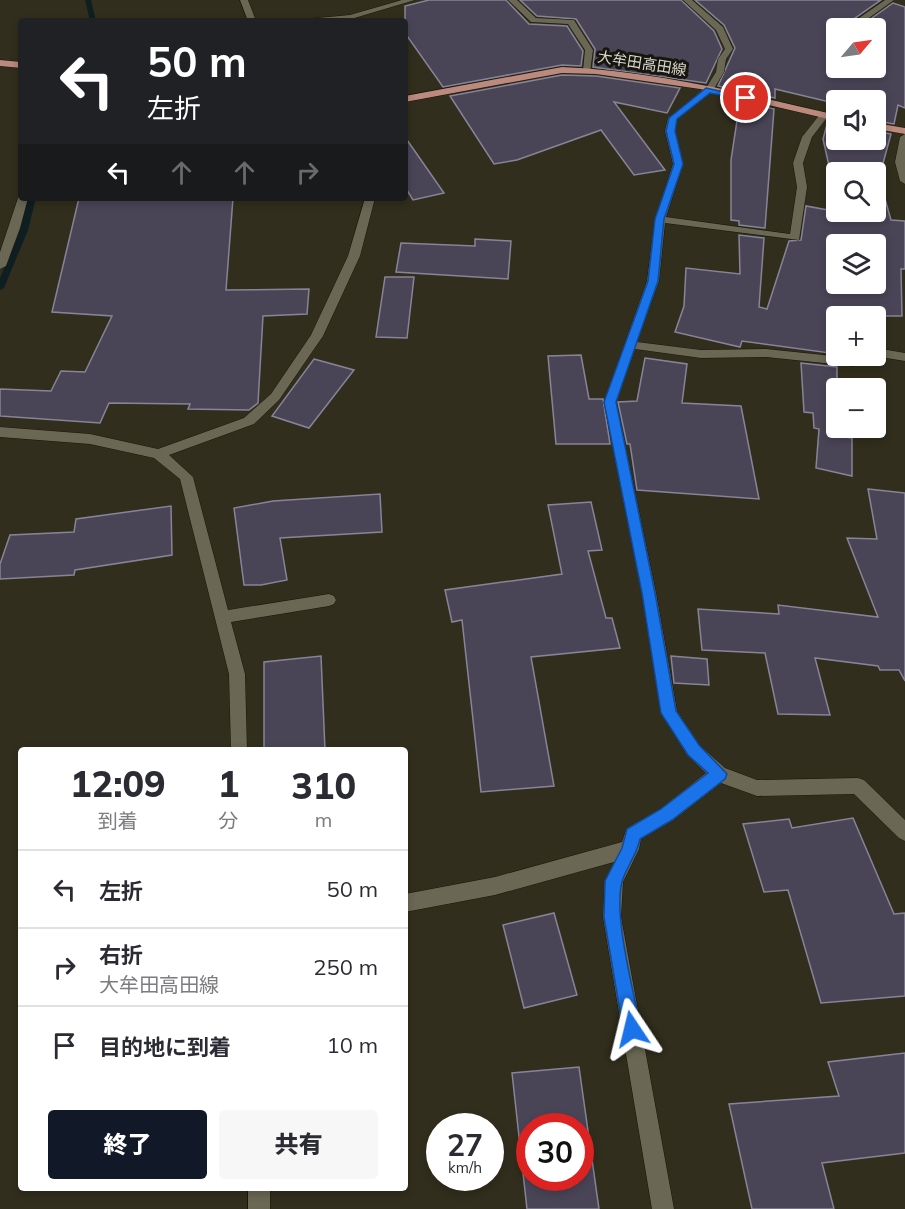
<!DOCTYPE html>
<html lang="ja">
<meta charset="utf-8">
<style>
:root{--surface:#fff;--page:#f7f7f7;--text:#2b2b33;--muted:#7c7c81;--line:#e1e1e2;--accent:#111827}
body{margin:0;font-family:Mulish,"Noto Sans JP",sans-serif;background:var(--page);color:var(--text);height:100vh;display:flex;flex-direction:column;font-size:22px;white-space:nowrap}
*{box-sizing:border-box;margin:0}
p{font-size:20px;color:var(--muted)}
.icon{flex:none;width:33px;height:33px;fill:none;stroke:currentColor;stroke-width:2;stroke-linecap:round;stroke-linejoin:round}
.map{position:relative;flex:1;overflow:hidden}
.sheet{position:absolute;left:18px;top:747px;width:390px;height:444px;display:flex;flex-direction:column;background:var(--surface);border-radius:6px;box-shadow:0 3px 9px #0003}
.sheet>*{flex:none}
.guide{position:absolute;left:18px;top:18px;width:390px;height:183px;border-radius:6px;box-shadow:0 3px 9px #0003;background:#202124;color:#fff;overflow:hidden}
.needle{width:39px;rotate:61deg}
.buttons{position:absolute;left:826px;top:18px;display:grid;gap:12px}
.buttons a{display:grid;place-items:center;width:60px;height:60px;border-radius:6px;background:var(--surface);box-shadow:0 3px 9px #0003;font-size:30px}
.speed{position:absolute;left:426px;top:1113px;display:flex;gap:12px;font-size:30px;font-weight:700;text-align:center}
.speed>*{display:grid;place-content:center;width:78px;height:78px;border-radius:50%;background:var(--surface);box-shadow:0 3px 9px #0003;line-height:1}
.speed small{font-size:15px;font-weight:400}
.speed .limit{border:9px solid #d22;background:#fff;color:#111}
.pin{position:absolute;display:grid;place-items:center;width:51px;height:51px;color:#fff;margin:-26px;border:3px solid #fff;border-radius:50%;box-shadow:0 2px 6px #0007}
.me{position:absolute;width:66px;margin:-33px;rotate:350deg;stroke-linejoin:round;filter:drop-shadow(0 0 4px #0008)}
.turn{display:flex;align-items:center;gap:21px;height:126px;padding:0 30px;font-size:27px}
.turn .icon{width:78px;height:78px;stroke-width:2.5}
.turn b{display:block;font-size:42px;line-height:51px}
.lanes{display:flex;align-items:center;height:57px;padding:0 30px;background:#0003;justify-content:center;gap:30px;direction:ltr}
.lanes .off{opacity:.35}
.eta{display:flex;justify-content:space-evenly;align-items:center;height:102px;text-align:center}
.eta b{font-size:36px;font-weight:800;line-height:42px}
.button{display:flex;gap:12px;margin-top:auto;padding:12px 30px}
.button a{flex:1;height:69px;border-radius:6px;background:var(--accent);color:#fff;font-size:24px;font-weight:800;line-height:69px;text-align:center}
.button a+a{background:var(--page);color:var(--text)}
ul{padding:0;list-style:none}
li{display:flex;align-items:center;gap:18px;height:78px;padding:0 30px;border-top:2px solid var(--line)}
li div{flex:1}
li b{display:block;font-size:22px}
li em{font-style:normal}
.map>svg:first-child{display:block}
</style>
<div class="map">
<svg width="905" height="1209" viewBox="0 0 905 1209">
<rect width="100%" height="100%" fill="#312e1d"/>
<g fill="none" stroke-linecap="round" stroke-linejoin="round">
<!-- stream -->
<g fill="#0f1e21" fill-rule="evenodd">
<polygon points="85,0 91,0 96,21 90,21"/>
<polygon points="28,198 36,198 28,230 4,288 0,290 0,278 20,230"/>
</g>
</g>
<!-- building -->
<g fill="#494557" stroke="#888497" stroke-width="1.5" fill-rule="evenodd">
<polygon points="429,0 506,0 529,24 567,26 583,51 581,66 562,65 443,87 405,33 405,6"/>
<polygon points="520,0 681,0 714,31 722,49 706,83 593,67 595,49 576,19 537,16"/>
<polygon points="695,0 881,0 848,23 847,28 837,28 837,68 876,68 876,28 858,28 893,3 905,7 905,108 898,105 894,124 876,121 876,100 837,100 837,113 831,111 834,103 775,89 775,98 718,86 735,48 724,25"/>
<polygon points="562,75 596,76 680,88 667,113 614,102 665,170 634,175 601,130 517,160 494,164 450,96"/>
<polygon points="740,101 774,109 765,228 739,225 739,221 731,220 731,160"/>
<path d="M 828,121 L 837,123 L 837,140 L 876,140 L 876,131 L 891,134 L 879,178 L 891,220 L 905,221 L 905,269 L 901,269 L 902,316 L 837,316 L 837,354 L 742,341 L 740,347 L 675,332 L 684,306 L 686,268 L 740,274 L 739,235 L 764,238 L 759,307 L 767,309 L 789,241 L 801,240 L 806,206 L 839,212 L 876,212 L 876,172 L 837,172 L 837,202 L 823,139 ZM 837,244 L 876,244 L 876,284 L 837,284 Z"/>
<polygon points="405,137 444,193 413,200 405,187"/>
<polygon points="79,198 233,198 226,290 309,289 307,314 263,316 258,403 249,410 188,409 190,404 109,403 100,423 0,416 0,389 51,391 61,371 85,372 112,316 52,312"/>
<polygon points="475,239 511,241 508,279 396,272 401,243 475,246"/>
<polygon points="385,277 414,277 407,338 376,337"/>
<polygon points="581,355 589,399 603,399 610,444 556,444 548,356"/>
<polygon points="645,358 687,364 682,403 741,406 759,499 637,490 630,444 627,444 618,402 637,401"/>
<polygon points="314,359 354,370 309,428 272,416"/>
<polygon points="801,363 837,367 837,428 846,428 846,437 852,438 852,476 816,468 819,429 814,428 813,413 804,412"/>
<polygon points="868,489 905,493 905,681 899,670 880,670 878,666 815,658 830,715 778,714 765,653 702,650 698,609 779,614 778,605 878,617 847,538 877,539"/>
<polygon points="380,494 382,532 280,538 287,580 261,585 244,585 234,508 273,501"/>
<polygon points="591,502 602,550 588,551 606,618 612,618 620,648 531,657 554,786 481,792 462,620 452,622 445,590 562,574 548,505"/>
<polygon points="171,506 172,555 75,570 74,575 0,579 0,564 10,535 74,532 76,519"/>
<polygon points="321,656 325,750 264,750 264,662"/>
<polygon points="671,656 707,659 709,685 674,683"/>
<polygon points="853,818 894,914 905,913 905,996 821,1003 788,890 764,892 743,824 789,819 792,828"/>
<polygon points="554,913 577,995 524,1008 503,925"/>
<polygon points="905,1053 905,1153 822,1163 834,1209 752,1209 729,1104 839,1096 828,1062"/>
<path d="M 579,1067 L 599,1209 L 527,1209 L 512,1073 ZM 530,1126 L 580,1126 L 580,1178 L 530,1178 Z"/>
</g>
<g fill="none" stroke-linecap="round" stroke-linejoin="round">
<defs>
<g id="minor">
<polygon points="240,0 248,0 256,21 248,21"/>
<polygon points="402,0 415,0 351,19 303,21 307,19 350,15"/>
<polygon points="508,0 517,0 536,18 574,20 593,50 590,72 583,70 585,50 568,24 531,22"/>
<polygon points="683,0 692,0 723,27 733,49 726,59 724,72 712,92 677,119 675,131 683,164 666,217 790,234 797,187 793,163 802,137 821,113 829,115 812,137 803,163 807,187 799,240 665,223 659,281 637,342 701,350 766,349 852,358 874,356 853,366 766,357 701,358 635,349 616,402 656,593 677,711 699,745 725,768 757,780 858,778 864,780 905,820 905,841 899,838 854,794 757,796 721,783 672,821 641,839 639,849 623,882 621,917 674,1209 652,1209 603,917 605,881 614,862 495,895 405,912 405,894 495,877 622,842 627,828 660,809 706,773 687,755 661,713 642,593 604,402 647,281 655,219 673,164 665,131 668,118 706,88 716,72 718,59 725,49 716,30"/>
<polygon points="885,0 894,0 855,28 849,28 849,25"/>
<polygon points="905,134 905,184 900,181 895,162 900,137"/>
<polygon points="21,195 21,198 28,198 20,228 6,266 0,269 0,252 18,198"/>
<polygon points="365,198 375,198 360,256 323,336 279,400 254,424 169,455 193,477 228,610 329,594 334,596 336,600 334,604 329,606 231,622 245,674 247,750 231,750 229,674 180,479 154,458 90,444 0,437 0,427 90,434 158,449 244,418 271,394 311,335 348,256"/>
<polygon points="876,348 905,353 905,361 874,356 876,356"/>
<rect x="248" y="1188" width="22" height="21"/>
</g>
<g id="major">
<polygon points="0,60 21,62 21,68 0,66"/>
<path d="M 562,67 C 656,71 746,94 837,115 L 837,121 L 700,89 L 596,74 L 562,73 L 405,102 L 405,96 Z"/>
<polygon points="876,123 905,128 905,134 876,129"/>
</g>
</defs>
<!-- minor casing -->
<use href="#minor" stroke="#191606" stroke-width="1"/>
<!-- major casing -->
<use href="#major" stroke="#191606" stroke-width="1"/>
<!-- minor -->
<use href="#minor" fill="#6a6754" fill-rule="evenodd"/>
<!-- major -->
<use href="#major" fill="#bb897d" fill-rule="evenodd"/>
</g>
<!-- route -->
<path fill="#1a73e8" stroke="#114b97" stroke-width="1.5" d="M 706,88 L 750,98 L 746,100 L 710,93 L 677,119 L 675,131 L 683,164 L 664,219 L 658,281 L 616,402 L 655,593 L 676,711 L 699,745 L 727,774 L 725,779 L 672,820 L 640,839 C 637,855 626,867 622,882 C 613,915 634,993 641,1029 L 638,1036 L 632,1038 L 625,1036 L 623,1029 L 604,917 L 605,881 L 622,848 L 627,829 L 661,809 L 708,773 L 688,755 L 661,713 L 642,593 L 604,402 L 648,281 L 655,219 L 674,164 L 666,131 L 669,118 Z"/>
<g text-anchor="middle" dominant-baseline="central" stroke-width="6" stroke-linejoin="round" paint-order="stroke">
<!-- far-street labels -->
<g font-size="15" fill="#d8d6cc" stroke="#17160e">
<text transform="translate(642 63) rotate(9)">大牟田高田線</text>
</g>
</g>
</svg>
<div class="buttons">
<a><svg class="needle" viewBox="-14 -14 28 28"><path d="M0-13l5 13h-10z" fill="#e53935"/><path d="M0 13l5-13h-10z" fill="#7c7c81"/></svg></a>
<a><svg class="icon" aria-label="sound" viewBox="0 0 24 24"><path d="M4 9h4l5-4v14l-5-4H4zM17 9q2 3 0 6"/></svg></a>
<a><svg class="icon" aria-label="search" viewBox="0 0 24 24"><circle cx="10" cy="10" r="6"/><path d="M15 15l6 6"/></svg></a>
<a><svg class="icon" aria-label="layers" viewBox="0 0 24 24"><path d="M12 4l9 5-9 5-9-5zM3 14l9 5 9-5"/></svg></a>
<a>+</a>
<a>−</a>
</div>
<div class="speed"><div>27<small>km/h</small></div><div class="limit">30</div></div>
<div class="pin" style="left:746px;top:98px;background:#d93025"><svg class="icon" aria-label="arrive" viewBox="0 0 24 24"><path d="M6 21V4h12l-3 4 3 4H6"/></svg></div>
<svg class="me" style="left:632px;top:1029px" viewBox="-20 -20 40 40"><path d="M0-17L14 15 0 8-14 15z" fill="#1a73e8" stroke="#fff" stroke-width="4"/></svg>
<div class="guide">
<div class="turn"><svg class="icon" aria-label="left" viewBox="0 0 24 24"><path d="M17 20v-9H6M10 6l-5 5 5 5"/></svg><div><b>50 m</b>左折</div></div>
<div class="lanes"><svg class="icon" aria-label="left" viewBox="0 0 24 24"><path d="M17 20v-9H6M10 6l-5 5 5 5"/></svg><svg class="icon off" aria-label="ahead" viewBox="0 0 24 24"><path d="M12 20V5M6 11l6-6 6 6"/></svg><svg class="icon off" aria-label="ahead" viewBox="0 0 24 24"><path d="M12 20V5M6 11l6-6 6 6"/></svg><svg class="icon off" aria-label="right" viewBox="0 0 24 24"><path d="M7 20v-9h11M14 6l5 5-5 5"/></svg></div>
</div>
<section class="sheet">
<div class="eta">
<div><b>12:09</b><p>到着</p></div>
<div><b>1</b><p>分</p></div>
<div><b>310</b><p>m</p></div>
</div>
<ul>
<li><svg class="icon" aria-label="left" viewBox="0 0 24 24"><path d="M17 20v-9H6M10 6l-5 5 5 5"/></svg><div><b>左折</b></div><em>50 m</em></li>
<li><svg class="icon" aria-label="right" viewBox="0 0 24 24"><path d="M7 20v-9h11M14 6l5 5-5 5"/></svg><div><b>右折</b><p>大牟田高田線</p></div><em>250 m</em></li>
<li><svg class="icon" aria-label="arrive" viewBox="0 0 24 24"><path d="M6 21V4h12l-3 4 3 4H6"/></svg><div><b>目的地に到着</b></div><em>10 m</em></li>
</ul>
<div class="button"><a>終了</a><a>共有</a></div>
</section>
</div>
